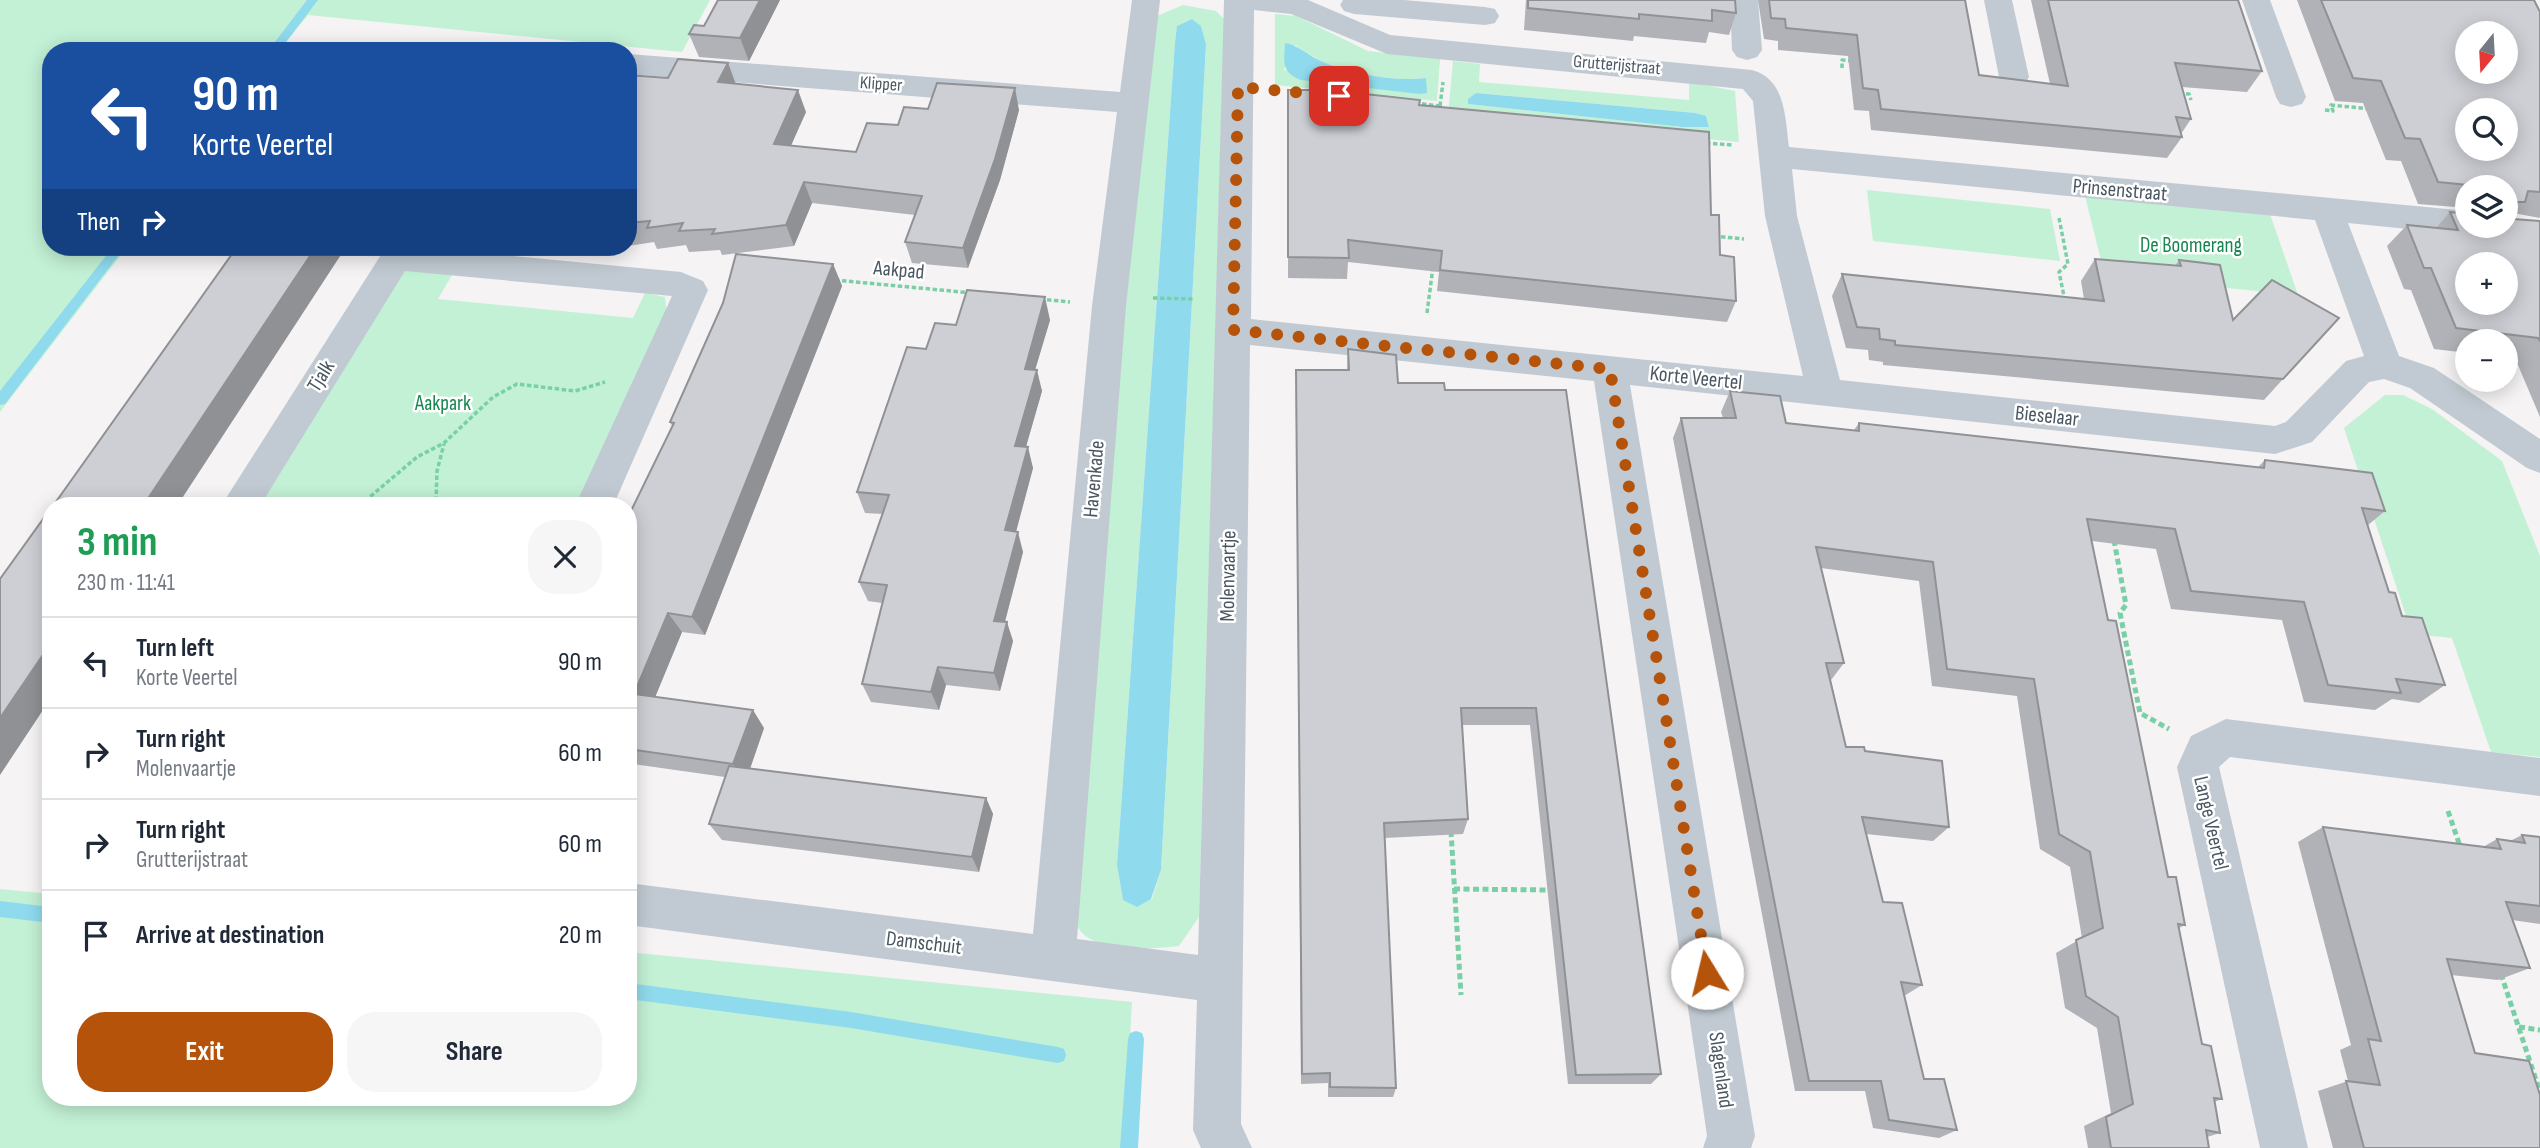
<!DOCTYPE html>
<meta charset="utf-8">
<style>
:root{--surface:#fff;--page:#f6f6f7;--text:#1f2937;--muted:#747a83;--line:#e0e1e3;--accent:#b45309}
body{margin:0;font-family:"Sofia Sans Condensed",sans-serif;background:var(--page);color:var(--text);height:100vh;display:flex;flex-direction:column;font-size:26px;white-space:nowrap}
*{box-sizing:border-box;margin:0}
p{font-size:23px;color:var(--muted)}
.icon{flex:none;width:38px;height:38px;fill:none;stroke:currentColor;stroke-width:2;stroke-linecap:round;stroke-linejoin:round}
.map{position:relative;flex:1;overflow:hidden}
.details{position:absolute;left:42px;top:497px;width:595px;height:609px;display:flex;flex-direction:column;background:var(--surface);border-radius:28px;box-shadow:0 4px 18px #0003}
.details>*{flex:none}
.guide{position:absolute;left:42px;top:42px;width:595px;height:214px;border-radius:28px;box-shadow:0 4px 18px #0003;background:#1a4fa0;color:#fff;overflow:hidden}
.needle{width:46px;rotate:198deg}
.fabs{position:absolute;left:2455px;top:21px;display:grid;gap:14px}
.fabs a{display:grid;place-items:center;width:63px;height:63px;border-radius:50%;background:var(--surface);box-shadow:0 4px 18px #0003;font-size:35px}
.pin{position:absolute;display:grid;place-items:center;width:60px;height:60px;color:#fff;margin:-30px;border-radius:14px;box-shadow:0 4px 10px #0006}
.me{position:absolute;width:77px;margin:-38px;rotate:351deg;stroke-linejoin:round;filter:drop-shadow(0 0 5px #0008)}
.turn{display:flex;align-items:center;gap:24px;height:147px;padding:0 35px;font-size:32px}
.turn .icon{width:91px;height:91px;stroke-width:2.5}
.turn b{display:block;font-size:49px;line-height:60px}
.then{display:flex;align-items:center;height:66px;padding:0 35px;background:#0003;gap:14px;font-size:26px}
.round{display:grid;place-items:center;flex:none;width:74px;height:74px;border-radius:28px;background:var(--page)}
.headline{display:flex;align-items:center;justify-content:space-between;height:119px;padding:0 35px}
h1{font-size:42px;font-weight:700;line-height:52px;color:#1e9e55}
.button{display:flex;gap:14px;margin-top:auto;padding:14px 35px}
.button a{flex:1;height:80px;border-radius:28px;background:var(--accent);color:#fff;font-size:28px;font-weight:700;line-height:80px;text-align:center}
.button a+a{background:var(--page);color:var(--text)}
ul{padding:0;list-style:none}
li{display:flex;align-items:center;gap:21px;height:91px;padding:0 35px;border-top:2px solid var(--line)}
li div{flex:1}
li b{display:block;font-size:26px}
li em{font-style:normal}
.map>svg:first-child{display:block}
</style>
<div class="map">
<svg width="2540" height="1148" viewBox="0 0 2540 1148">
<rect width="100%" height="100%" fill="#f5f3f3"/>
<!-- green -->
<g fill="#c3f1d5" fill-rule="evenodd">
<polygon points="0,0 710,0 682,52 308,15 279,51 51,51 51,247 127,247 0,412"/>
<path d="M 1183,5 L 1216,11 L 1224,19 L 1199,917 L 1179,946 C 1154,949 1094,953 1079,929 C 1076,924 1075,913 1074,907 L 1107,477 L 1157,16 ZM 1192,19 L 1201,26 L 1206,44 L 1161,870 L 1152,899 L 1123,900 L 1117,865 L 1175,42 L 1177,26 Z"/>
<path d="M 1275,14 L 1296,16 L 1368,51 L 1440,59 L 1437,101 L 1275,85 ZM 1295,45 C 1329,71 1384,83 1426,78 L 1419,94 L 1284,70 Z"/>
<path d="M 1453,61 L 1480,64 L 1479,82 L 1689,100 L 1689,82 L 1735,91 L 1739,142 L 1448,115 ZM 1476,93 L 1696,113 L 1706,116 L 1709,126 L 1682,127 L 1469,104 Z"/>
<polygon points="1867,190 2050,209 2060,261 1873,241"/>
<polygon points="2085,196 2270,214 2298,295 2105,276"/>
<polygon points="404,270 452,275 438,299 633,318 645,293 665,297 667,314 576,506 259,506"/>
<polygon points="2385,395 2403,395 2432,409 2502,461 2540,556 2540,757 2491,752 2452,638 2412,634 2344,428"/>
<polygon points="0,889 51,894 51,1097 628,1097 628,952 1132,1002 1124,1148 0,1148"/>
</g>
<!-- water -->
<g fill="#90daee">
<polygon points="1192,19 1201,26 1206,44 1161,870 1151,899 1137,907 1123,900 1117,865 1175,42 1177,26"/>
<path d="M 1285,43 C 1298,45 1306,54 1319,60 C 1350,74 1393,82 1426,78 L 1427,93 L 1419,94 L 1301,80 C 1281,72 1284,63 1285,43 Z"/>
<polygon points="1476,93 1696,113 1706,116 1709,127 1682,127 1468,104 1468,99"/>
</g>
<g fill="none" stroke-linecap="round" stroke-linejoin="round">
<!-- stream -->
<g fill="#90daee" fill-rule="evenodd">
<polygon points="307,0 318,0 279,51 268,51"/>
<polygon points="113,247 125,247 5,404 0,405 0,391"/>
<polygon points="0,901 51,907 51,923 0,917"/>
<polygon points="628,983 851,1012 1058,1047 1064,1049 1066,1055 1064,1061 1058,1063 851,1028 628,999"/>
<polygon points="1136,1031 1142,1033 1144,1039 1138,1148 1120,1148 1128,1039 1130,1033"/>
</g>
<!-- path-far1 -->
<g stroke="#7ad0a6" stroke-width="3.5" stroke-dasharray="4.5 2.5" stroke-linecap="butt">
<polyline points="1842,68 1842,60 1854,61"/>
<polyline points="2179,93 2189,94 2191,100"/>
<polyline points="1415,103 1440,106 1439,111"/>
<polyline points="1440,106 1443,82"/>
<polyline points="2325,110 2333,111 2331,105 2370,109"/>
<polyline points="1706,143 1732,145"/>
<polyline points="2059,218 2068,264 2059,272 2065,301"/>
<polyline points="1714,236 1744,239"/>
<polyline points="835,280 972,293"/>
<polyline points="1153,298 1193,299"/>
<polyline points="1040,299 1070,302"/>
<polyline points="1427,313 1433,267"/>
<polyline points="365,501 417,457 444,443 493,397 517,384 575,391 605,382"/>
<polyline points="436,501 437,471 444,444"/>
</g>
<!-- path -->
<g stroke="#7ad0a6" stroke-width="5" stroke-dasharray="6 3.5" stroke-linecap="butt">
<polyline points="357,506 368,499"/>
<polyline points="436,506 436,499"/>
<polyline points="2114,540 2126,605 2120,613 2140,713 2169,729"/>
<polyline points="2448,811 2461,849"/>
<polyline points="1451,831 1461,995"/>
<polyline points="1454,889 1551,890"/>
<polyline points="2501,974 2540,1092"/>
<polyline points="2519,1027 2540,1030"/>
</g>
<!-- minor -->
<g fill="#c1cad2" fill-rule="evenodd">
<path d="M 1132,0 L 1160,0 L 1126,306 L 1077,939 L 1198,955 L 1224,0 L 1308,0 L 1390,35 L 1752,70 C 1786,79 1785,118 1789,147 L 2468,211 L 2468,226 L 2483,226 L 2479,231 L 2468,235 L 2348,223 L 2399,356 L 2434,368 L 2540,439 L 2540,473 L 2527,468 L 2410,388 L 2384,379 L 2369,382 L 2312,442 L 2275,454 L 1630,385 L 1755,1136 L 1751,1148 L 1703,1148 L 1707,1136 L 1703,1108 L 1594,381 L 1250,345 L 1241,1124 L 1252,1148 L 1201,1148 L 1193,1130 L 1197,1000 L 628,925 L 628,883 L 1033,934 L 1092,306 L 1117,112 L 628,74 L 628,54 L 1120,92 ZM 1254,10 L 1291,14 L 1387,54 L 1743,89 L 1753,101 L 1765,216 L 1803,376 L 1251,319 ZM 1792,169 L 2315,220 L 2364,356 L 2346,361 L 2286,422 L 2275,426 L 1840,380 L 1797,216 Z"/>
<polygon points="1343,0 1404,0 1485,7 1495,9 1499,16 1495,23 1485,25 1354,14 1344,11 1340,5"/>
<polygon points="1730,0 1758,0 1762,50 1757,57 1747,60 1737,57 1732,50"/>
<polygon points="1984,0 2012,0 2029,77 2025,84 2014,87 2003,84 1999,77"/>
<polygon points="2242,0 2270,0 2306,97 2302,104 2291,107 2280,104 2276,97"/>
<polygon points="386,247 419,247 681,272 703,281 708,290 613,506 575,506 672,296 405,271 260,506 221,506"/>
<polygon points="2226,719 2540,758 2540,796 2230,757 2219,767 2308,1148 2260,1148 2177,767 2191,736"/>
</g>
</g>
<!-- wall -->
<g fill="#b0b2b7">
<polygon points="780,0 749,61 699,57 689,34 704,26"/>
<polygon points="1526,0 1735,0 1736,13 1729,35 1709,32 1706,43 1634,36 1633,41 1524,30"/>
<polygon points="1758,0 1965,0 1979,75 2050,84 2031,0 2238,0 2262,71 2247,92 2182,87 2191,119 2181,134 2182,137 2167,158 1871,130 1869,111 1854,110 1848,56 1778,50 1778,41 1764,39"/>
<polygon points="2297,0 2534,0 2540,12 2540,218 2513,213 2510,217 2513,219 2540,221 2540,417 2515,358 2506,357 2506,341 2468,341 2468,353 2434,349 2411,290 2404,289 2387,246 2407,225 2436,228 2450,212 2506,226 2506,187 2468,187 2468,208 2418,204 2401,161 2386,160 2363,103 2335,101"/>
<polygon points="728,63 736,84 806,112 790,146 856,152 898,125 928,109 1019,110 1000,180 968,268 912,263 905,242 915,215 812,203 794,246 722,255 720,250 689,252 686,245 657,249 654,242 628,246 628,75 668,78"/>
<polygon points="1288,90 1419,105 1711,215 1720,255 1736,301 1727,322 1437,291 1439,272 1348,262 1347,279 1288,278"/>
<polygon points="2095,259 2175,266 2179,260 2233,320 2283,379 2264,400 1883,365 1883,362 1869,360 1868,350 1846,348 1832,296 1842,274 2084,299 2081,281"/>
<polygon points="833,264 842,286 705,635 682,632 655,697 764,728 750,769 986,798 993,814 979,872 722,840 709,824 725,777 633,764 628,776 628,517 673,427 670,422"/>
<polygon points="1050,320 1035,370 1042,391 1026,447 1033,468 1016,532 1023,552 1005,622 1013,641 1000,691 946,685 939,710 871,702 862,684 882,603 868,601 859,582 883,514 865,513 857,492 956,325"/>
<polygon points="1348,349 1398,383 1445,390 1661,1074 1651,1084 1568,1084 1530,725 1462,725 1468,819 1463,834 1385,838 1396,1088 1393,1097 1328,1097 1328,1083 1301,1084 1296,370 1347,370"/>
<polygon points="1730,391 1786,423 1854,430 1859,423 2258,467 2265,460 2385,511 2368,525 2389,592 2445,685 2419,703 2392,699 2375,710 2304,702 2282,620 2171,609 2156,549 2092,541 2108,620 2168,877 2185,925 2179,928 2202,1044 2222,1099 2214,1102 2220,1133 2207,1137 2209,1148 2088,1148 2084,1126 2111,1113 2097,1028 2065,1008 2056,953 2082,938 2070,867 2040,849 2017,696 1932,686 1919,581 1821,568 1844,663 1831,680 1846,747 1865,751 1949,827 1933,841 1866,834 1883,902 1922,985 1904,996 1924,1079 1957,1130 1939,1138 1873,1128 1865,1091 1795,1091 1673,438 1681,418 1723,418 1721,412"/>
<polygon points="2323,827 2483,847 2497,839 2510,841 2522,835 2540,837 2540,924 2512,920 2530,968 2498,980 2451,975 2475,1053 2540,1148 2333,1148 2318,1091 2348,1081 2340,1050 2351,1045 2298,842"/>
</g>
<!-- shaded-wall -->
<g fill="#909195">
<polygon points="760,0 780,0 749,61 740,38"/>
<polygon points="728,63 736,85 718,82"/>
<polygon points="1015,88 1019,110 1000,180 968,268 963,248"/>
<polygon points="798,90 806,112 782,166 774,144"/>
<polygon points="804,182 812,203 794,246 786,225"/>
<polygon points="316,247 346,247 177,506 143,506"/>
<polygon points="833,264 842,286 705,635 692,617"/>
<polygon points="1045,297 1050,320 1029,390 1025,369"/>
<polygon points="1037,370 1042,391 1020,467 1015,446"/>
<polygon points="1028,447 1033,468 1011,550 1005,530"/>
<polygon points="1018,532 1023,552 1000,640 994,621"/>
<polygon points="668,613 682,632 649,712 634,694"/>
<polygon points="1007,622 1013,641 1000,691 994,673"/>
<polygon points="51,643 51,698 0,775 0,718"/>
<polygon points="938,667 946,685 939,710 931,692"/>
<polygon points="753,710 764,728 746,780 733,764"/>
<polygon points="628,759 633,764 628,776"/>
<polygon points="986,798 993,814 979,872 972,857"/>
</g>
<!-- building -->
<g fill="#cdcfd5" stroke="#909195" stroke-width="2" fill-rule="evenodd">
<polygon points="718,0 760,0 740,38 689,34 694,25 704,26"/>
<polygon points="1528,0 1735,0 1736,13 1712,10 1712,21 1639,14 1639,19 1528,8"/>
<polygon points="1769,0 1965,0 1979,75 2068,86 2048,0 2238,0 2262,71 2175,63 2191,119 2176,117 2182,137 1881,109 1878,90 1863,88 1857,35 1786,28 1785,19 1771,18"/>
<path d="M 2321,0 L 2534,0 L 2540,12 L 2540,192 L 2528,191 L 2525,202 L 2506,202 L 2506,187 L 2489,187 L 2438,182 L 2420,139 L 2405,138 L 2381,81 L 2353,78 ZM 2468,33 L 2506,33 L 2506,72 L 2468,72 ZM 2468,110 L 2506,110 L 2506,149 L 2468,149 Z"/>
<polygon points="286,49 311,51 284,51"/>
<polygon points="678,59 728,63 718,82 798,90 774,144 856,152 867,123 898,125 904,107 928,109 937,83 1015,88 995,159 963,248 905,242 922,196 804,182 786,225 712,234 715,229 679,231 683,223 647,228 650,221 628,223 628,75 668,78"/>
<polygon points="1288,90 1329,90 1420,100 1419,105 1709,132 1711,215 1719,215 1720,255 1734,257 1736,301 1440,270 1442,251 1348,240 1349,258 1288,257"/>
<path d="M 2450,212 L 2468,214 L 2468,226 L 2506,226 L 2506,215 L 2513,219 L 2540,221 L 2540,341 L 2538,338 L 2456,328 L 2431,268 L 2424,268 L 2407,225 L 2458,230 ZM 2468,264 L 2506,264 L 2506,303 L 2468,303 Z"/>
<polygon points="237,247 316,247 143,506 53,506"/>
<polygon points="736,254 833,264 692,617 668,613 634,694 753,710 733,764 628,749 628,517 674,423 670,422 723,303"/>
<polygon points="2095,259 2181,266 2179,260 2220,265 2233,320 2272,280 2339,318 2283,379 1895,345 1895,341 1880,339 1879,329 1857,327 1842,274 2104,301"/>
<polygon points="967,290 1045,297 1025,369 1037,370 1015,446 1028,447 1005,530 1018,532 994,621 1007,622 994,673 938,667 931,692 862,684 887,585 859,582 889,495 857,492 907,347 926,349 935,323 956,325"/>
<polygon points="1348,349 1396,355 1398,383 1444,383 1445,390 1566,390 1661,1074 1576,1075 1536,708 1461,708 1468,819 1384,823 1396,1088 1330,1087 1330,1073 1302,1074 1296,370 1349,370"/>
<polygon points="1730,391 1780,396 1786,423 1859,431 1859,423 2264,468 2265,460 2372,473 2385,511 2362,508 2389,592 2395,593 2402,616 2422,618 2445,685 2396,679 2401,693 2328,685 2304,602 2191,591 2175,529 2087,519 2108,620 2116,621 2168,877 2176,877 2185,925 2178,924 2202,1044 2211,1046 2222,1099 2214,1098 2220,1133 2206,1130 2209,1148 2111,1148 2106,1117 2133,1104 2118,1017 2086,996 2076,940 2103,928 2090,852 2059,834 2034,679 1947,669 1933,562 1816,547 1844,663 1826,663 1846,747 1864,747 1865,751 1942,761 1949,827 1862,817 1883,902 1902,903 1922,985 1901,982 1924,1079 1944,1079 1957,1130 1889,1120 1881,1081 1809,1081 1681,418 1736,418"/>
<polygon points="51,508 51,643 0,718 0,579"/>
<polygon points="729,766 986,798 972,857 709,824"/>
<polygon points="2323,827 2501,849 2497,839 2525,843 2522,835 2540,837 2540,906 2506,902 2530,968 2447,959 2475,1053 2529,1061 2540,1095 2540,1148 2364,1148 2346,1081 2380,1085 2368,1039 2381,1041"/>
</g>
<g fill="none" stroke-linecap="round" stroke-linejoin="round">
<!-- route -->
<polyline stroke="#b45309" stroke-width="12" stroke-dasharray="0 21.6" points="1339,96 1238,87 1233,330 1610,369 1707,973"/>
</g>
<g text-anchor="middle" dominant-baseline="central" stroke-width="5" stroke-linejoin="round" paint-order="stroke">
<!-- far-street labels -->
<g font-size="18" fill="#4a5661" stroke="#fff">
<text transform="translate(1617 65) rotate(5)">Grutterijstraat</text>
<text transform="translate(881 84) rotate(4)">Klipper</text>
</g>
<!-- street labels -->
<g font-size="21" fill="#4a5661" stroke="#fff">
<text transform="translate(2120 190) rotate(5)">Prinsenstraat</text>
<text transform="translate(899 270) rotate(5)">Aakpad</text>
<text transform="translate(321 376) rotate(-58)">Tjalk</text>
<text transform="translate(1696 378) rotate(6)">Korte Veertel</text>
<text transform="translate(2047 416) rotate(6)">Bieselaar</text>
<text transform="translate(1094 479) rotate(-85)">Havenkade</text>
<text transform="translate(1228 576) rotate(-89)">Molenvaartje</text>
<text transform="translate(2211 823) rotate(77)">Lange Veertel</text>
<text transform="translate(924 943) rotate(7)">Damschuit</text>
<text transform="translate(1721 1070) rotate(82)">Slagenland</text>
</g>
<!-- park labels -->
<g font-size="21" fill="#17864f" stroke="#fff">
<text x="2191" y="245">De Boomerang</text>
<text x="443" y="403">Aakpark</text>
</g>
</g>
</svg>
<div class="fabs">
<a><svg class="needle" viewBox="-14 -14 28 28"><path d="M0-13l5 13h-10z" fill="#e53935"/><path d="M0 13l5-13h-10z" fill="#747a83"/></svg></a>
<a><svg class="icon" aria-label="search" viewBox="0 0 24 24"><circle cx="10" cy="10" r="6"/><path d="M15 15l6 6"/></svg></a>
<a><svg class="icon" aria-label="layers" viewBox="0 0 24 24"><path d="M12 4l9 5-9 5-9-5zM3 14l9 5 9-5"/></svg></a>
<a>+</a>
<a>−</a>
</div>
<div class="pin" style="left:1339px;top:96px;background:#d93025"><svg class="icon" aria-label="arrive" viewBox="0 0 24 24"><path d="M6 21V4h12l-3 4 3 4H6"/></svg></div>
<svg class="me" style="left:1707px;top:973px" viewBox="-20 -20 40 40"><circle r="19" fill="#fff"/><path d="M0-13L10 11 0 6-10 11z" fill="#b45309"/></svg>
<div class="guide">
<div class="turn"><svg class="icon" aria-label="left" viewBox="0 0 24 24"><path d="M17 20v-9H6M10 6l-5 5 5 5"/></svg><div><b>90 m</b>Korte Veertel</div></div>
<div class="then">Then<svg class="icon" aria-label="right" viewBox="0 0 24 24"><path d="M7 20v-9h11M14 6l5 5-5 5"/></svg></div>
</div>
<section class="details">
<div class="headline"><div><h1>3 min</h1><p>230 m · 11:41</p></div><a class="round"><svg class="icon" aria-label="close" viewBox="0 0 24 24"><path d="M6 6l12 12M18 6L6 18"/></svg></a></div>
<ul>
<li><svg class="icon" aria-label="left" viewBox="0 0 24 24"><path d="M17 20v-9H6M10 6l-5 5 5 5"/></svg><div><b>Turn left</b><p>Korte Veertel</p></div><em>90 m</em></li>
<li><svg class="icon" aria-label="right" viewBox="0 0 24 24"><path d="M7 20v-9h11M14 6l5 5-5 5"/></svg><div><b>Turn right</b><p>Molenvaartje</p></div><em>60 m</em></li>
<li><svg class="icon" aria-label="right" viewBox="0 0 24 24"><path d="M7 20v-9h11M14 6l5 5-5 5"/></svg><div><b>Turn right</b><p>Grutterijstraat</p></div><em>60 m</em></li>
<li><svg class="icon" aria-label="arrive" viewBox="0 0 24 24"><path d="M6 21V4h12l-3 4 3 4H6"/></svg><div><b>Arrive at destination</b></div><em>20 m</em></li>
</ul>
<div class="button"><a>Exit</a><a>Share</a></div>
</section>
</div>
